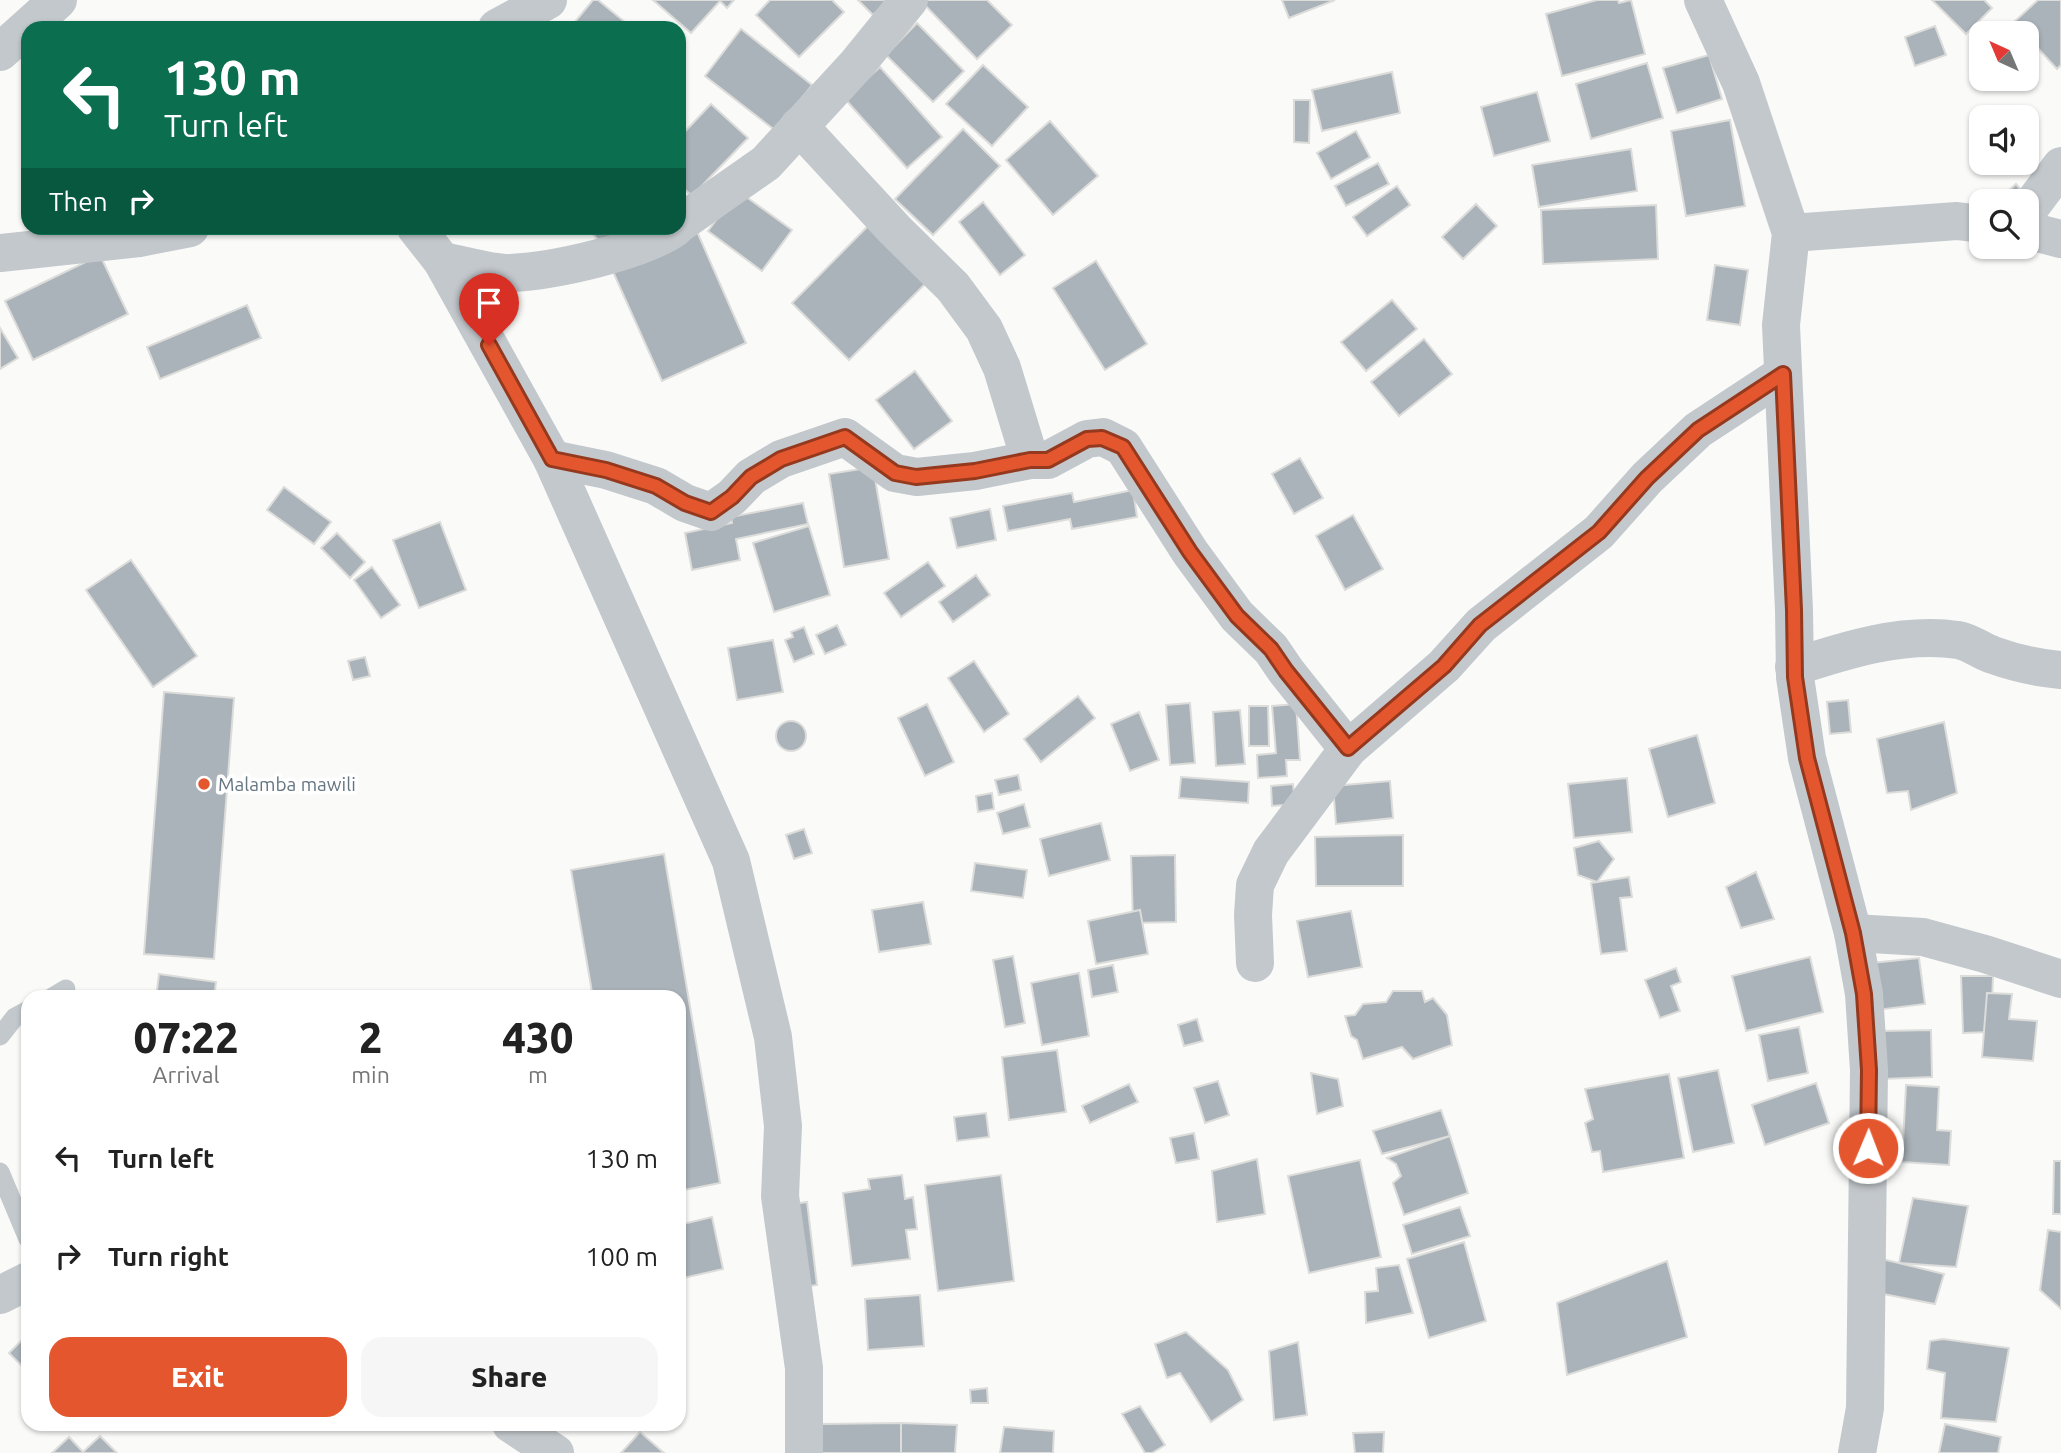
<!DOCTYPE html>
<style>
:root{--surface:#fff;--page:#f6f6f6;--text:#222;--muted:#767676;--accent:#e4572e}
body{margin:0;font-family:Ubuntu,sans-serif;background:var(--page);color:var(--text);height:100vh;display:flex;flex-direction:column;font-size:26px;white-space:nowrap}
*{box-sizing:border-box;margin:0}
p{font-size:23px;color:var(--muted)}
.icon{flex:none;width:38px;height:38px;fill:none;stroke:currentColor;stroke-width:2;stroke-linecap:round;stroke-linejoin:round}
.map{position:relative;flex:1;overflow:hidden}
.sheet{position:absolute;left:21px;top:990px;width:665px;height:441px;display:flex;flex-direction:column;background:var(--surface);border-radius:21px;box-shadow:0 2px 5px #0004}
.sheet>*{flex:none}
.banner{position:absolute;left:21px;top:21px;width:665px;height:214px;border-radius:21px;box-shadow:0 2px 5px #0004;background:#0b6e4f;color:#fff;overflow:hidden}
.needle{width:46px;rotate:316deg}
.controls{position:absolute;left:1969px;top:21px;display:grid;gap:14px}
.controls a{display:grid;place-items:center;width:70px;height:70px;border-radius:14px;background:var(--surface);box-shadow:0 2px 5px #0004;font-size:35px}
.pin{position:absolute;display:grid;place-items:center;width:60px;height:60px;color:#fff;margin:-72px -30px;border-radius:50% 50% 50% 0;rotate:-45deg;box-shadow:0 0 7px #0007}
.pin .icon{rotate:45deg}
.me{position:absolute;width:77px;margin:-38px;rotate:1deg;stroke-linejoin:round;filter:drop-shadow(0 0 5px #0008)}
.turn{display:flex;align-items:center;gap:24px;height:147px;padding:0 28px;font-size:32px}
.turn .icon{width:91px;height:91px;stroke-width:2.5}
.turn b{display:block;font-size:49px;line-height:60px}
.then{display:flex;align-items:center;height:66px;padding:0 28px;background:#0003;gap:14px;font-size:26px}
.eta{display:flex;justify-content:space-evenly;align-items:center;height:119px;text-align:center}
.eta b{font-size:42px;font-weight:800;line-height:49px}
.action{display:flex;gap:14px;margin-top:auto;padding:14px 28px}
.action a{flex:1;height:80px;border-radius:21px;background:var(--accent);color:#fff;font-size:28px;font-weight:800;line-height:80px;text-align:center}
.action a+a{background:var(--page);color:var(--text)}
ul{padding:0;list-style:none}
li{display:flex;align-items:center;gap:21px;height:98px;padding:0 28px}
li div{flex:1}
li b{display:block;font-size:26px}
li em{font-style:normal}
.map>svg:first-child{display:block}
</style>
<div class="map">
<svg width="2061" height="1453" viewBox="0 0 2061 1453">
<rect width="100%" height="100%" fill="#fafaf8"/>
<!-- building -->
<g fill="#aab3b9" stroke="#dcdcda" stroke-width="2">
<polygon points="593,0 598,0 632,28 570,28"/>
<polygon points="653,0 734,0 727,8 720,1 691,33"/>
<polygon points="770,0 832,0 844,12 799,57 756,15"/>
<polygon points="858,0 889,0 873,15"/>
<polygon points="920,0 987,0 1012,25 977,59"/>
<polygon points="1282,0 1335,0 1289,18"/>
<polygon points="1597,0 1618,0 1619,3 1631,0 1645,54 1562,76 1546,14"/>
<polygon points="1932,0 1984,0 1992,8 1966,34"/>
<polygon points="2038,0 2061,0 2061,65 2057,69 2014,22"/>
<polygon points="917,23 964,71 933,102 886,55"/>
<polygon points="1935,26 1946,55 1915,66 1905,37"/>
<polygon points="741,29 812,85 776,131 705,76"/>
<polygon points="1709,55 1722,99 1677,113 1663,68"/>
<polygon points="1647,63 1663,118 1591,139 1576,84"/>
<polygon points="983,65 1028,107 992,146 946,104"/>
<polygon points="880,67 942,137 907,168 845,99"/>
<polygon points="1392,72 1400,113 1322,131 1312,90"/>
<polygon points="1537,92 1550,141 1494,156 1481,107"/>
<polygon points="1294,100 1310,100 1309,143 1294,142"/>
<polygon points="711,104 748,138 692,196 679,184 679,138"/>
<polygon points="1730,120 1745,206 1686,216 1671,131"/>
<polygon points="1050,121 1098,176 1053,215 1006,160"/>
<polygon points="963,129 1000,166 933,235 895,199"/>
<polygon points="1356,131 1370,157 1331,179 1317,153"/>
<polygon points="1631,149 1637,191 1539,207 1532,165"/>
<polygon points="1378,163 1389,184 1346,206 1335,186"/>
<polygon points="2016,184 2030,200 1997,201"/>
<polygon points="1397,186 1410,205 1367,236 1353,217"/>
<polygon points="738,191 792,230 762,271 708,231"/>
<polygon points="983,202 1025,255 1000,275 959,222"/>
<polygon points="1476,204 1497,226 1463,259 1442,237"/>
<polygon points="1656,205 1658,259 1543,264 1541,210"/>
<polygon points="869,225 927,282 849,360 792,303"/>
<polygon points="695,227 746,343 662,381 610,265"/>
<polygon points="588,228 625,228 602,245"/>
<polygon points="100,255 128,314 33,360 5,301"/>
<polygon points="1096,261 1147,344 1105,370 1053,288"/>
<polygon points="1715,265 1748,270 1740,325 1707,320"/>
<polygon points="1392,300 1417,329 1366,371 1341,342"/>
<polygon points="247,305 261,338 160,379 147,347"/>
<polygon points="0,328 18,358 0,369"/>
<polygon points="1424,339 1452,374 1399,416 1371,382"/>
<polygon points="915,371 952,421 914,449 876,400"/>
<polygon points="1300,458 1323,498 1294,514 1272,474"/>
<polygon points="873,467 889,559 844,567 829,474"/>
<polygon points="284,487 331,522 314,544 267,510"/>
<polygon points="1133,490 1137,517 1072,529 1070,519 1008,531 1003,506 1072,493 1074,502"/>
<polygon points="803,503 808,524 736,539 740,560 692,570 685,533 732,523 731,517"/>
<polygon points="990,509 996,540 957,548 950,518"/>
<polygon points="1353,515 1383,569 1345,590 1316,536"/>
<polygon points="440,522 466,590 419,608 393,540"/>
<polygon points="809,526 830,595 774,612 753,543"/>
<polygon points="337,533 365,562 350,578 321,548"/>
<polygon points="131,560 197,656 153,687 86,590"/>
<polygon points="928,562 945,586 901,617 884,593"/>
<polygon points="372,567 400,605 381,618 354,580"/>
<polygon points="976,575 990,595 953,622 939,602"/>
<polygon points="837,625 846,645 825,654 816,635"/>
<polygon points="804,627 814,654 794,662 785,640 793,637 791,632"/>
<polygon points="773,640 783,692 737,700 728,648"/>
<polygon points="365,657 370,676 353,680 348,661"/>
<polygon points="974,661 1009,714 984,732 948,678"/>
<polygon points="164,692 234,698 214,959 144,954"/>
<polygon points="1078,696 1095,718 1041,762 1024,739"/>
<polygon points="1848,700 1851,732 1830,734 1827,702"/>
<polygon points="1190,703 1195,763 1170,765 1166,705"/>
<polygon points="927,704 954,762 925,776 898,718"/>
<polygon points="1296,704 1300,760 1286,760 1287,776 1258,778 1257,755 1276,753 1272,706"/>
<polygon points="1249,706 1268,706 1269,746 1249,746"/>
<polygon points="1240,710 1245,764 1216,766 1213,712"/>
<polygon points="1139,712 1159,760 1130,771 1111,724"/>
<circle cx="791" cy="736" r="15"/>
<polygon points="1944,722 1957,793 1911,810 1908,791 1887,793 1877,739"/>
<polygon points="1697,735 1715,803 1668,817 1649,749"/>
<polygon points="1018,775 1021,790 999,795 995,780"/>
<polygon points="1181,777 1249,782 1248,803 1179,798"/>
<polygon points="1627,778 1632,832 1574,838 1568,784"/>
<polygon points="1390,781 1393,818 1336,824 1333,786"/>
<polygon points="1293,784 1295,804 1272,806 1271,786"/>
<polygon points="992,793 994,809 978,812 976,796"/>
<polygon points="1024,804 1030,827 1003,834 997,813"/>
<polygon points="1101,823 1110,860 1049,876 1040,839"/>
<polygon points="804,829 812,853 794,859 786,835"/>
<polygon points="1403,835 1403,886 1316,886 1315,837"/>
<polygon points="1599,841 1614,859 1597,882 1578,875 1574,848"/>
<polygon points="664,854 720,1183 679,1191 679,998 593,998 571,870"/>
<polygon points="1175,855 1176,922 1133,923 1131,856"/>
<polygon points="975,863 1027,870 1023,898 971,891"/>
<polygon points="1756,872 1774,919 1741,928 1726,887"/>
<polygon points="1629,877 1632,897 1620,898 1627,951 1601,954 1591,883"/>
<polygon points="923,902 931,944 879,952 872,910"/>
<polygon points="1140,910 1148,954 1096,964 1088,921"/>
<polygon points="1351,911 1362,967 1308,977 1297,921"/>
<polygon points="1013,956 1025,1023 1005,1027 993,960"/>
<polygon points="1810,957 1823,1012 1746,1031 1732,976"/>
<polygon points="1919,958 1925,1004 1877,1010 1872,963"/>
<polygon points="1113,965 1118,992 1092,997 1088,970"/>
<polygon points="1676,968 1681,982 1671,986 1680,1011 1660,1018 1645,980"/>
<polygon points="1079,973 1089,1036 1042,1045 1031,983"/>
<polygon points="159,974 216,982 214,998 156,998"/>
<polygon points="1961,976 1993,976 1991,1032 1963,1033"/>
<polygon points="1393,991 1422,991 1425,1002 1433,998 1447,1015 1452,1045 1413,1059 1402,1047 1363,1059 1357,1040 1351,1036 1345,1016 1355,1015 1363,1004 1386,1002"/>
<polygon points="1987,993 2012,994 2009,1019 2037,1021 2033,1061 1982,1057"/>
<polygon points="1197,1019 1203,1041 1184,1046 1178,1025"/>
<polygon points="1799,1027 1808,1073 1768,1081 1759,1035"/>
<polygon points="1931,1030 1932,1077 1883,1079 1882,1031"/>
<polygon points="1057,1050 1066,1112 1009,1120 1002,1057"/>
<polygon points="1718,1070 1734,1143 1693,1152 1678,1078"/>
<polygon points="1311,1073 1338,1079 1343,1106 1317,1114"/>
<polygon points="1669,1074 1684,1158 1603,1172 1600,1151 1592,1152 1585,1123 1593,1119 1585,1089"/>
<polygon points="1218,1081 1229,1115 1205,1123 1194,1088"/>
<polygon points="1816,1083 1829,1123 1765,1145 1752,1105"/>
<polygon points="1129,1084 1138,1102 1090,1123 1082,1106"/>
<polygon points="1906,1085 1939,1087 1937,1130 1951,1131 1949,1165 1902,1162"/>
<polygon points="1441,1110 1450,1136 1382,1154 1373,1131"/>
<polygon points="986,1113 989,1137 957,1141 954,1117"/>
<polygon points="1194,1133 1199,1159 1176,1163 1170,1138"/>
<polygon points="1450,1136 1468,1193 1404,1215 1393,1183 1401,1176 1396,1164 1387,1158"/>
<polygon points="1257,1159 1265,1214 1217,1222 1212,1171"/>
<polygon points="1360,1160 1381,1257 1309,1273 1288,1176"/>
<polygon points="2054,1161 2061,1161 2061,1214 2053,1214"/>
<polygon points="902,1175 905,1199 913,1197 917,1229 906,1230 910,1259 852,1266 843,1193 870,1189 868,1179"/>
<polygon points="1001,1175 1014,1281 938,1291 925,1185"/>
<polygon points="1913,1198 1968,1206 1956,1267 1899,1263"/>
<polygon points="807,1202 817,1285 784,1290 774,1207"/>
<polygon points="1460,1207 1470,1236 1412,1254 1403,1225"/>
<polygon points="712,1217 723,1269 679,1279 679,1225"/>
<polygon points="2048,1230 2061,1232 2061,1309 2040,1290"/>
<polygon points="1464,1242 1486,1321 1429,1338 1407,1259"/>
<polygon points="1878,1258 1944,1274 1935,1304 1878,1293"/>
<polygon points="1667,1261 1687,1337 1567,1375 1557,1303"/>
<polygon points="1399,1265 1413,1313 1366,1323 1365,1292 1378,1291 1376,1268"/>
<polygon points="920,1295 924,1346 868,1350 865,1299"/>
<polygon points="1186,1332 1228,1370 1243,1400 1211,1422 1180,1373 1167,1378 1155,1344"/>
<polygon points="28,1334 28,1372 9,1353"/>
<polygon points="1943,1339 2009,1348 1996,1422 1941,1418 1945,1373 1927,1369 1930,1341"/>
<polygon points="1298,1342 1307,1415 1274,1420 1269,1351"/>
<polygon points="987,1388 988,1403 971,1403 970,1390"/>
<polygon points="1140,1406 1165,1445 1152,1453 1145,1453 1122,1414"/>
<polygon points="901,1423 901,1453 819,1453 819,1424"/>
<polygon points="901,1423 957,1425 955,1453 901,1453"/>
<polygon points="1945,1424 2001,1437 1998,1453 1939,1453"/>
<polygon points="1004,1427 1054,1431 1053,1453 1000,1453"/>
<polygon points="640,1432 664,1453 621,1453"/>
<polygon points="1384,1432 1383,1453 1355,1453 1353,1433"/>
<polygon points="100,1436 117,1453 52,1453 69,1437 83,1452"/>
</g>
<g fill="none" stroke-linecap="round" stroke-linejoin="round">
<!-- service -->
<g stroke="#c3c8cc" stroke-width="19">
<polyline points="51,998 66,989"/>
<polyline points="0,1036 15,1017 28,1010"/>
<polyline points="0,1172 28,1239"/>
</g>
<!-- minor -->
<g stroke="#c3c8cc" stroke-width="38">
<polyline points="1703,0 1741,83 1791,233 1781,325 1794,610 1795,677 1807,758 1853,933 1864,994 1869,1070 1865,1408 1857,1453"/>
<polyline points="497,28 548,0"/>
<polyline points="0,52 58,0"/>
<polyline points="799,126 895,230 953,287 984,329 1002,368 1030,460"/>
<polyline points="2026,213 2061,166"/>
<polyline points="679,224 766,163 857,64 909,0"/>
<polyline points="416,228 442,261 552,459 731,861 773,1037 783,1126 780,1196 804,1368 804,1453"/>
<polyline points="2026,230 2061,239"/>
<polyline points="1791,233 1957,221 1981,224"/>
<polyline points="0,253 139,238 190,228"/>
<path d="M 442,261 C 462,264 491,274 511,273 C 554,271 640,252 675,228"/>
<polyline points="552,459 606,470 656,486 685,503 711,512 732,497 751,477 781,459 845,437 895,473 917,477 975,471 1030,460 1048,460 1087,439 1103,437 1123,447 1190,552 1237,616 1271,649 1286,671 1348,749"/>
<path d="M 1794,667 C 1846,650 1902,632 1958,640 C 1970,642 1981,651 1993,655 C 2015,663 2038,668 2061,670"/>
<polyline points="1853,933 1923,937 1985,954 2061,979"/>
<polyline points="1255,963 1253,915 1255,885 1271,852 1348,749 1444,666 1481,625 1599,532 1647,478 1698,430 1783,374"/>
<polyline points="0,1295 28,1281"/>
<polyline points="511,1424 555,1453"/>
</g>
</g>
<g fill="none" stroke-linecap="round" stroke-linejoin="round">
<defs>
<polyline id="route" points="489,345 552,459 606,470 656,486 685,503 711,512 732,497 751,477 781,459 845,437 895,473 916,477 975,471 1030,460 1048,460 1087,439 1102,438 1123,447 1190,552 1237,616 1271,649 1286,671 1348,748 1444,666 1480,625 1599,532 1647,478 1698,430 1783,374 1794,610 1795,677 1807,758 1853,933 1864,994 1869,1070 1868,1148"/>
</defs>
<!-- route casing -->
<use href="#route" stroke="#94391e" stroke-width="18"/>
<!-- route -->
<use href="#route" stroke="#e4572e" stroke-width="12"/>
</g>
<!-- markers -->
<circle fill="#e4572e" stroke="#fff" stroke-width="2.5" cx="204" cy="784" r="7"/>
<g text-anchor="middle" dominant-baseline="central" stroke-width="7" stroke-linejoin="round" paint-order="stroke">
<!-- poi labels -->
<g font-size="19" fill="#657683" stroke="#fff" text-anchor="start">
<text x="218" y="784">Malamba mawili</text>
</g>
</g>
</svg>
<div class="controls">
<a><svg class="needle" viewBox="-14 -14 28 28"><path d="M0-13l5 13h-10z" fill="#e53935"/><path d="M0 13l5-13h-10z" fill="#767676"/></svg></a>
<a><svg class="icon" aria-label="sound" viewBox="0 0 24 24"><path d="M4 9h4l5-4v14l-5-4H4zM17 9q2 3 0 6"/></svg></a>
<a><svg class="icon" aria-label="search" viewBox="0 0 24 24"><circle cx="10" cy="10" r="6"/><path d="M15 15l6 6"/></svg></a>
</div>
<div class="pin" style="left:489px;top:345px;background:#d93025"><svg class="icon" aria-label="arrive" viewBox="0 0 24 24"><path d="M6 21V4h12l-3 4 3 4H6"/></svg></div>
<svg class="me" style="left:1868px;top:1148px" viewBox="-20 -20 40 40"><circle r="17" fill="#e4572e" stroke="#fff" stroke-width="3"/><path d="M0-11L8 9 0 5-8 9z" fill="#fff"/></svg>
<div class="banner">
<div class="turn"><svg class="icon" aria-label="left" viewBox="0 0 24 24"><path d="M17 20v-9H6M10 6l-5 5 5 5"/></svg><div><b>130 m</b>Turn left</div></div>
<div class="then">Then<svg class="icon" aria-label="right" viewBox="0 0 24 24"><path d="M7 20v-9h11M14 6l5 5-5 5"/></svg></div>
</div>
<section class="sheet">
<div class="eta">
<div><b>07:22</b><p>Arrival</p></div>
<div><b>2</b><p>min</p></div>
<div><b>430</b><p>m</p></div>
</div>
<ul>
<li><svg class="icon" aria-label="left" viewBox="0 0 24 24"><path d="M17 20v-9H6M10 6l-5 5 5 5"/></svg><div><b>Turn left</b></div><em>130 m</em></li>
<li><svg class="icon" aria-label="right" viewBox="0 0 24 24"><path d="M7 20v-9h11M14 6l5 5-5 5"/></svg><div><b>Turn right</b></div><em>100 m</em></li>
</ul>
<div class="action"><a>Exit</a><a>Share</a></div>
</section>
</div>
